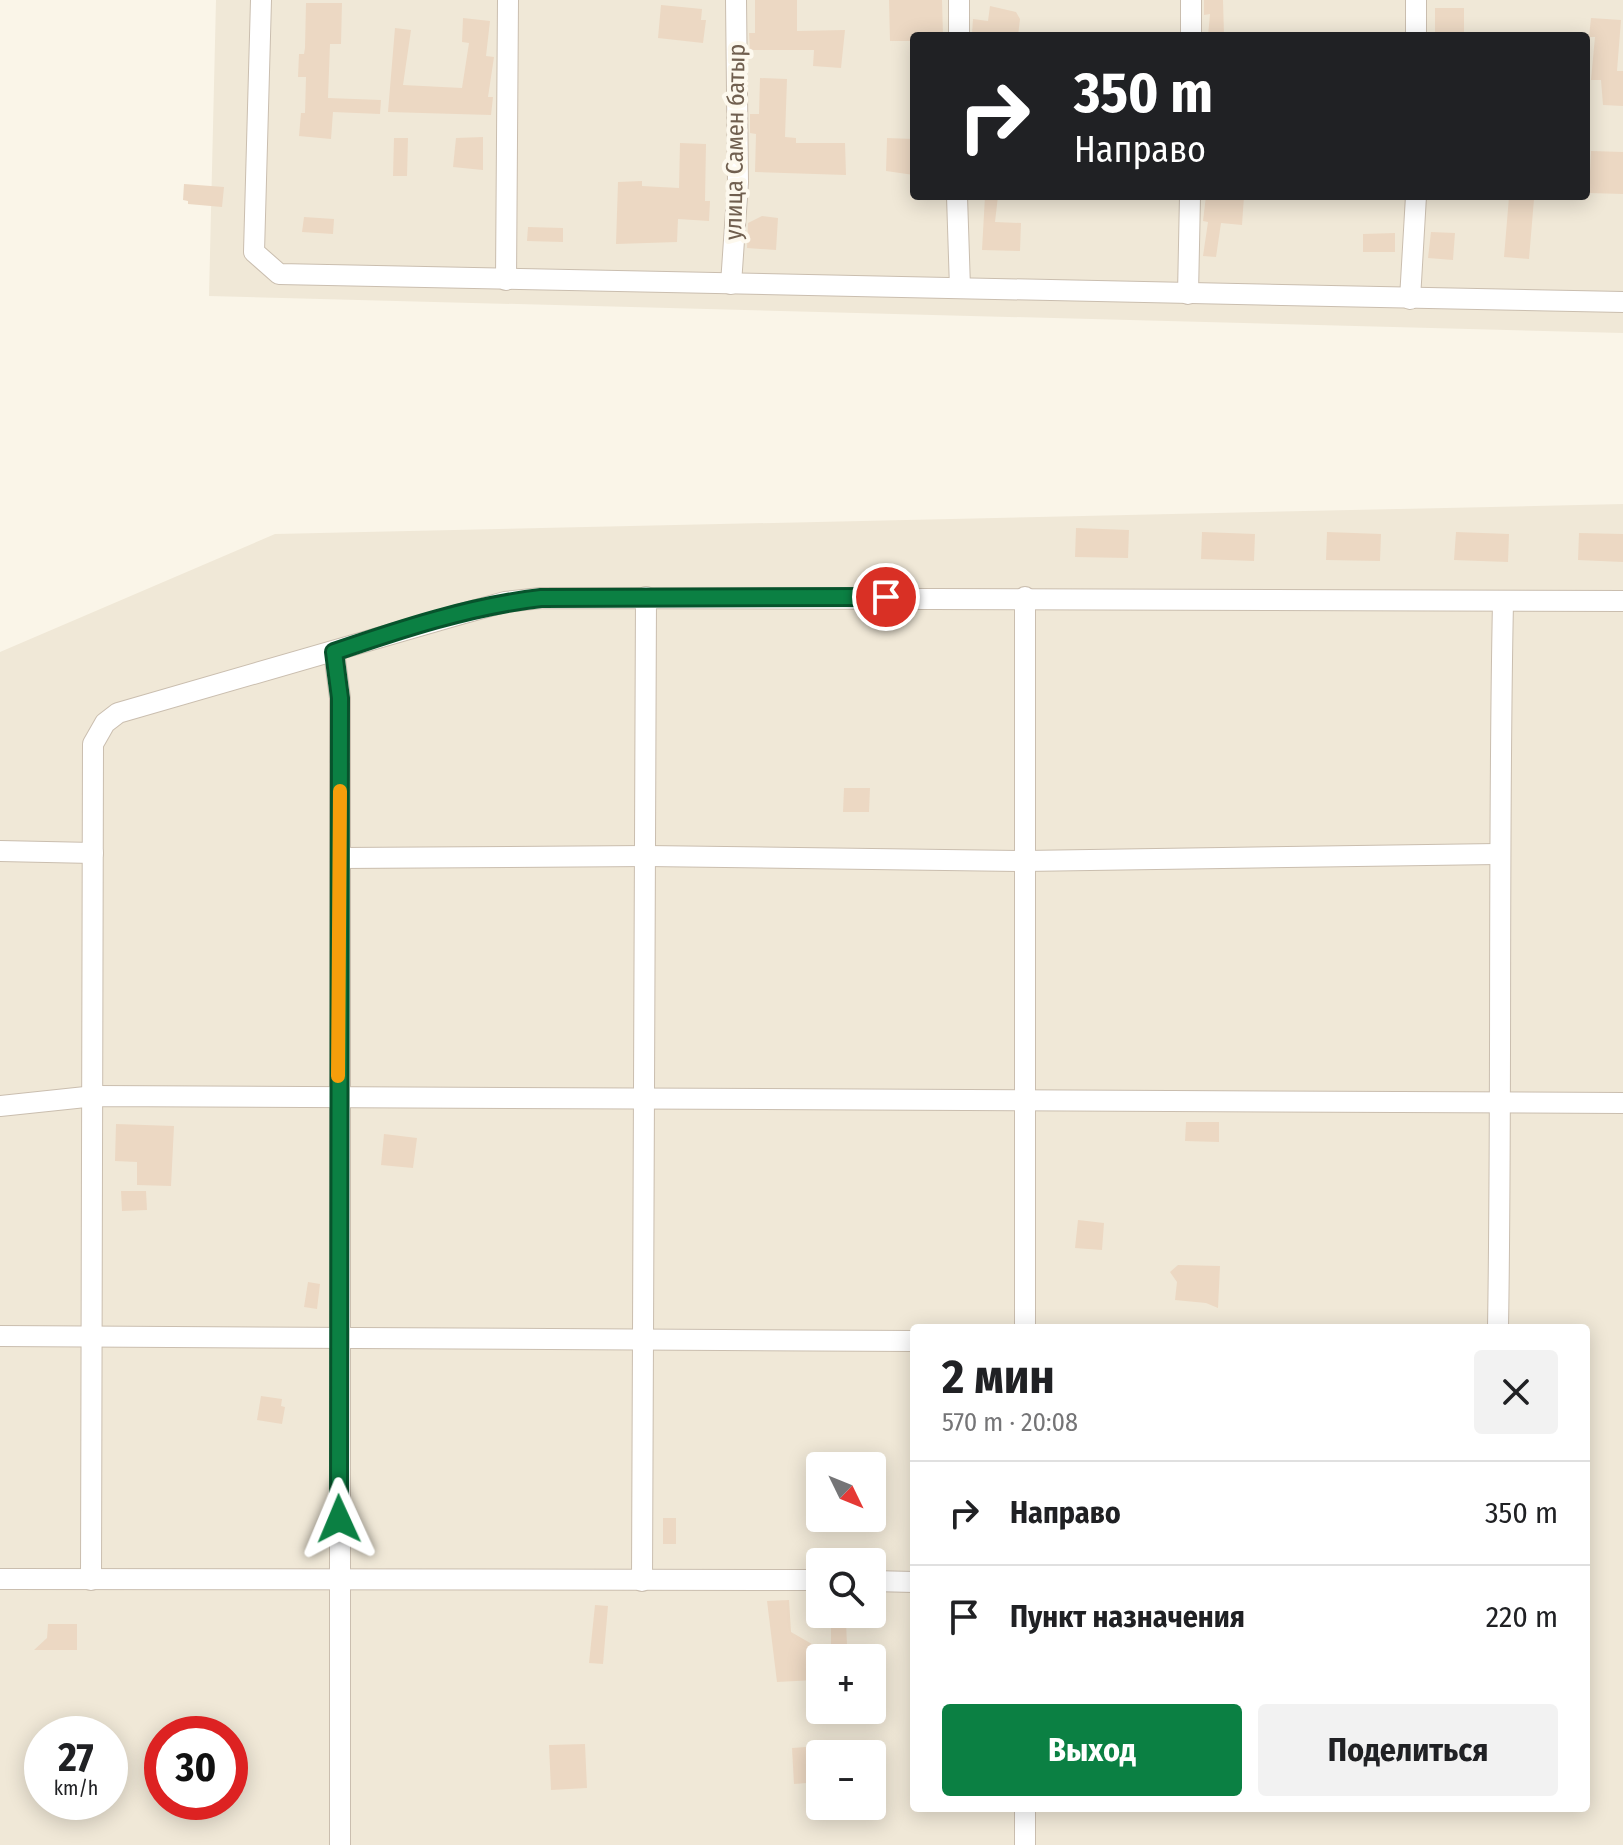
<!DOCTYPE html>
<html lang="ru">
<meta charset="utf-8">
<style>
:root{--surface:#fff;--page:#f2f2f2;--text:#202124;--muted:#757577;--line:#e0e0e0;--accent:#0b8043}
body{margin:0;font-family:"Fira Sans Condensed",sans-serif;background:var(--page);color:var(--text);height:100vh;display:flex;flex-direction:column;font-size:30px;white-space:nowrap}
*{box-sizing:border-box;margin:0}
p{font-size:26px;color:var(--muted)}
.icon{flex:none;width:44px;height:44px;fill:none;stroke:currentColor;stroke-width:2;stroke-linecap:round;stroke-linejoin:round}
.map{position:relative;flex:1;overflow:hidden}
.sheet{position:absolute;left:910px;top:1324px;width:680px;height:488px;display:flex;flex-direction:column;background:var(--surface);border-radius:8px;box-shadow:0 4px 20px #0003}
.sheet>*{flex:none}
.top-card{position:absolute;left:910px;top:32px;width:680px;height:168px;border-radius:8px;box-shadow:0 4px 20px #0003;background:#202124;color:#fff;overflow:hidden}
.needle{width:52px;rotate:133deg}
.controls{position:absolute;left:806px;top:1452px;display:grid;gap:16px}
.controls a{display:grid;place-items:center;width:80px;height:80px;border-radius:8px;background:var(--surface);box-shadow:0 4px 20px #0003;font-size:40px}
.speed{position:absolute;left:24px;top:1716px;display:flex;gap:16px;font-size:40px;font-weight:700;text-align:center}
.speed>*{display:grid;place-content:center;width:104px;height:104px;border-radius:50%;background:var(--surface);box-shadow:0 4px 20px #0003;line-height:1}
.speed small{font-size:20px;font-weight:400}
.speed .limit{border:12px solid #d22;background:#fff;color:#111}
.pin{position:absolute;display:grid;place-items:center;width:68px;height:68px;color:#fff;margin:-34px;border:4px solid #fff;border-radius:50%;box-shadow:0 2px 8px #0007}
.me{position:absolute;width:88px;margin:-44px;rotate:359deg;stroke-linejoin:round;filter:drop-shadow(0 0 6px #0008)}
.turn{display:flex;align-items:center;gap:28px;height:168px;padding:0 32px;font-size:36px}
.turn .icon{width:104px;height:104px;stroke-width:2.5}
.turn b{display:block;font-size:56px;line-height:68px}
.round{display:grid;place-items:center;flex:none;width:84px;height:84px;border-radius:8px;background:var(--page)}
.summary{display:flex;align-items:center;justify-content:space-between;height:136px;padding:0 32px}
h1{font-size:48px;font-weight:700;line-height:60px}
.cta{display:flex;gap:16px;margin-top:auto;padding:16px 32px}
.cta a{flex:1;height:92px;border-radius:8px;background:var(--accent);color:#fff;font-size:32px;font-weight:700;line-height:92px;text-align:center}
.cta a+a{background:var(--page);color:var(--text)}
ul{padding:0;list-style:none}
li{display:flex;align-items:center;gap:24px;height:104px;padding:0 32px;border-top:2px solid var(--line)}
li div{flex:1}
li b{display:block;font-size:30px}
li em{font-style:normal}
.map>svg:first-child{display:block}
</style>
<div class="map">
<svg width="1623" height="1845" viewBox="0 0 1623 1845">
<rect width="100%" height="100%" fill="#faf5e8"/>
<!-- residential -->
<g fill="#f0e8d7" fill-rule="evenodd">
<path d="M 216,0 L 1623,0 L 1623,333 L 209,296 ZM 914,36 L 1586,36 L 1586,196 L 914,196 Z"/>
<path d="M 1623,504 L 1623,1845 L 0,1845 L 0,652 L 275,534 ZM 914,1328 L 1586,1328 L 1586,1808 L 914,1808 ZM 820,1466 L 872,1466 L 872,1518 L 820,1518 ZM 820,1562 L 872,1562 L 872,1614 L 820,1614 ZM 820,1658 L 872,1658 L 872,1710 L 820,1710 ZM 42,1734 L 110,1734 L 110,1802 L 42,1802 ZM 162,1734 L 230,1734 L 230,1802 L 162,1802 ZM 820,1754 L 872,1754 L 872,1806 L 820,1806 Z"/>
</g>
<!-- building -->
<g fill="#ecd8c3">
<polygon points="755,0 797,0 797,31 845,30 841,68 813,66 814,50 750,50 749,33 755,33"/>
<polygon points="889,0 942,0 943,36 914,36 914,41 890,41"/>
<polygon points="1204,0 1223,0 1224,36 1208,36 1210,14 1204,15"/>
<polygon points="306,3 342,3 341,44 330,44 328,98 381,100 380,114 333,112 331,139 299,136 301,113 305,113 306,77 298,77 299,54 304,54 305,48"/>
<polygon points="661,5 702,9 701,20 706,20 703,43 658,38"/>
<polygon points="990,6 1016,12 1020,19 1018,36 972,34 973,19 988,21"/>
<rect x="1435" y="8" width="29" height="28"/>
<polygon points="463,18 490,21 486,56 494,57 488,97 493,97 491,115 388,112 395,28 411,30 403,85 462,88 469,43 462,42"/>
<polygon points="1591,18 1621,20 1617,71 1623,71 1623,106 1603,105 1601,80 1591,80 1595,37 1589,37"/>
<polygon points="760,78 787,79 785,137 796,138 796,143 845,143 846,175 755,172 756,134 750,133 750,114 759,114"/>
<polygon points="483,137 483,170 453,167 456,138"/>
<polygon points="394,138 408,138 407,176 393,176"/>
<polygon points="887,138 914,139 914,175 886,171"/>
<polygon points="680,143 706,144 705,201 710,201 709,221 678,219 677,242 616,244 618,182 642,181 642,186 679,188"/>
<polygon points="1591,151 1623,152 1623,194 1589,193"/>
<polygon points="184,184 224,187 222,207 188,204 188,201 183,200"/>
<polygon points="985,196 998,196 995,222 1021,223 1020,251 982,250"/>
<polygon points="1206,196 1244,196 1242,225 1221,223 1216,257 1203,256 1208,222 1203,221"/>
<polygon points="1509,197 1534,199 1529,259 1504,257"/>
<polygon points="762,216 778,218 776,250 747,248 748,223"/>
<polygon points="304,217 334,219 333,234 302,232"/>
<polygon points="528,227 563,228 563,242 527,241"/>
<polygon points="1431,232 1455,233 1453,260 1428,258"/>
<polygon points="1395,233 1395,252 1363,252 1363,234"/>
<polygon points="1076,528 1129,530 1128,558 1075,557"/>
<polygon points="1202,532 1255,534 1254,561 1201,559"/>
<polygon points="1327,532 1381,534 1380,561 1326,560"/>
<polygon points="1456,532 1509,534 1508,562 1454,560"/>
<polygon points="1579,533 1623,534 1623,562 1578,560"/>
<polygon points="844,788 870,788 869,812 843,812"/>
<polygon points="1186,1122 1219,1122 1219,1142 1185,1141"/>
<polygon points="116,1124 174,1126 171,1186 137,1185 137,1162 115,1161"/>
<polygon points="384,1134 417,1138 413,1168 381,1165"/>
<polygon points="121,1191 146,1191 147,1210 122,1211"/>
<polygon points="1078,1220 1104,1223 1102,1250 1075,1248"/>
<polygon points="1178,1265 1220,1266 1218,1308 1206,1303 1175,1300 1177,1282 1170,1272"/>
<polygon points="308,1282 320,1284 317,1309 304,1307"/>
<polygon points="261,1396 282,1399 281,1406 285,1407 282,1424 257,1420"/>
<rect x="663" y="1518" width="13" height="26"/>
<polygon points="789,1600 791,1632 831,1655 831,1623 846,1622 847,1645 856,1645 856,1658 814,1658 815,1680 777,1682 767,1601"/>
<polygon points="595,1605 608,1606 603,1664 589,1663"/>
<polygon points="48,1624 77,1624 77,1650 34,1650 47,1638"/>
<polygon points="585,1744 587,1788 551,1790 549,1745"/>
<polygon points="820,1746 820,1782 794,1784 792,1748"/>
</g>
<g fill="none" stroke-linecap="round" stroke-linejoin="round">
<defs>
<g id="street">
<polyline points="261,0 254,252 279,274 1623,302"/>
<polyline points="1191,0 1191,36"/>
<polyline points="959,36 959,0"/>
<polyline points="1416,36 1416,0"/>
<polyline points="957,196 960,288"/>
<polyline points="506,280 508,0"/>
<polyline points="731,284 738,182 736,0"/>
<polyline points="1188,294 1190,196"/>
<polyline points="1410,299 1416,196"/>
<polyline points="334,652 340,698 340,1845"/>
<polyline points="0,851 93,853"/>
<polyline points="340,858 647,856 1024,861 1497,854"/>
<polyline points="0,1106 95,1096 1623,1103"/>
<polyline points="1025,1328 1025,597"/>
<path d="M 1498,1328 C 1502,1086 1498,844 1503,602"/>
<polyline points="0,1336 914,1341"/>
<polyline points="0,1579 820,1580"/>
<polyline points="91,1580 93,744 105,723 118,713 461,614 505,602 541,598 1623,601"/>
<polyline points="642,1581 646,597"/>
<polyline points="872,1581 914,1582"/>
<polyline points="1025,1808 1025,1845"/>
</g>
</defs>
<!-- street casing -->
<use href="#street" stroke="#cabeaf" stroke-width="22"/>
<!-- street -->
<use href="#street" stroke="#fff" stroke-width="20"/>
</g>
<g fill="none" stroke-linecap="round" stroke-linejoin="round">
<defs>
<path id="route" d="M 339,1519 L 340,698 L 334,652 C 401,629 471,606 541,598 L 886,597"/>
</defs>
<!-- route casing -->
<use href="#route" stroke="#07532c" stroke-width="20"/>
<!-- route -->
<use href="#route" stroke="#0b8043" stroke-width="14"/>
<!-- slow -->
<polyline stroke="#f59e0b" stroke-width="14" points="338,1076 340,791"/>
</g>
<g text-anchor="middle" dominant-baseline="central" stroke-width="8" stroke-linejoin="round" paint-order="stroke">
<!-- street labels -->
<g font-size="24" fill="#705f4f" stroke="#fdf9ee">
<text transform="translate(735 142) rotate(-89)">улица Самен батыр</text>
</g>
</g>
</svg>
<div class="controls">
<a><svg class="needle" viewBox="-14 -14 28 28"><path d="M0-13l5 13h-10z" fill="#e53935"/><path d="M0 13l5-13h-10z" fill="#757577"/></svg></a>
<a><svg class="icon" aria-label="search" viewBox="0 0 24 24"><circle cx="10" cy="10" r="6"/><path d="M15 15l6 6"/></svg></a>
<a>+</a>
<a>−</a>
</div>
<div class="speed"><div>27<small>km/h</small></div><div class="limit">30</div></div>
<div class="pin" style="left:886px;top:597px;background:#d93025"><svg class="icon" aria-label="arrive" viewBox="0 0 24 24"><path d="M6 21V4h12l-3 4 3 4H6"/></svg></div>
<svg class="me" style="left:339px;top:1519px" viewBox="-20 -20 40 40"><path d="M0-17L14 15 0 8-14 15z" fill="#0b8043" stroke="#fff" stroke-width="4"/></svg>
<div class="top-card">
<div class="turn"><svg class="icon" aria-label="right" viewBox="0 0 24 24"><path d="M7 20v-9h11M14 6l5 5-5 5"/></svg><div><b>350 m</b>Направо</div></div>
</div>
<section class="sheet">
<div class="summary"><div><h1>2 мин</h1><p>570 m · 20:08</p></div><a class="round"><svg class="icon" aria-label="close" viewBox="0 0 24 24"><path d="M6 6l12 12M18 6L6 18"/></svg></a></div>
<ul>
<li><svg class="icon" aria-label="right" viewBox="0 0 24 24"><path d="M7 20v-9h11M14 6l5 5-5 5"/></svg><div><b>Направо</b></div><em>350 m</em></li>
<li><svg class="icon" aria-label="arrive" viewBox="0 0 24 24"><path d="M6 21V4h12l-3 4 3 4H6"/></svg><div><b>Пункт назначения</b></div><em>220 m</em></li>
</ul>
<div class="cta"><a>Выход</a><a>Поделиться</a></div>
</section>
</div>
